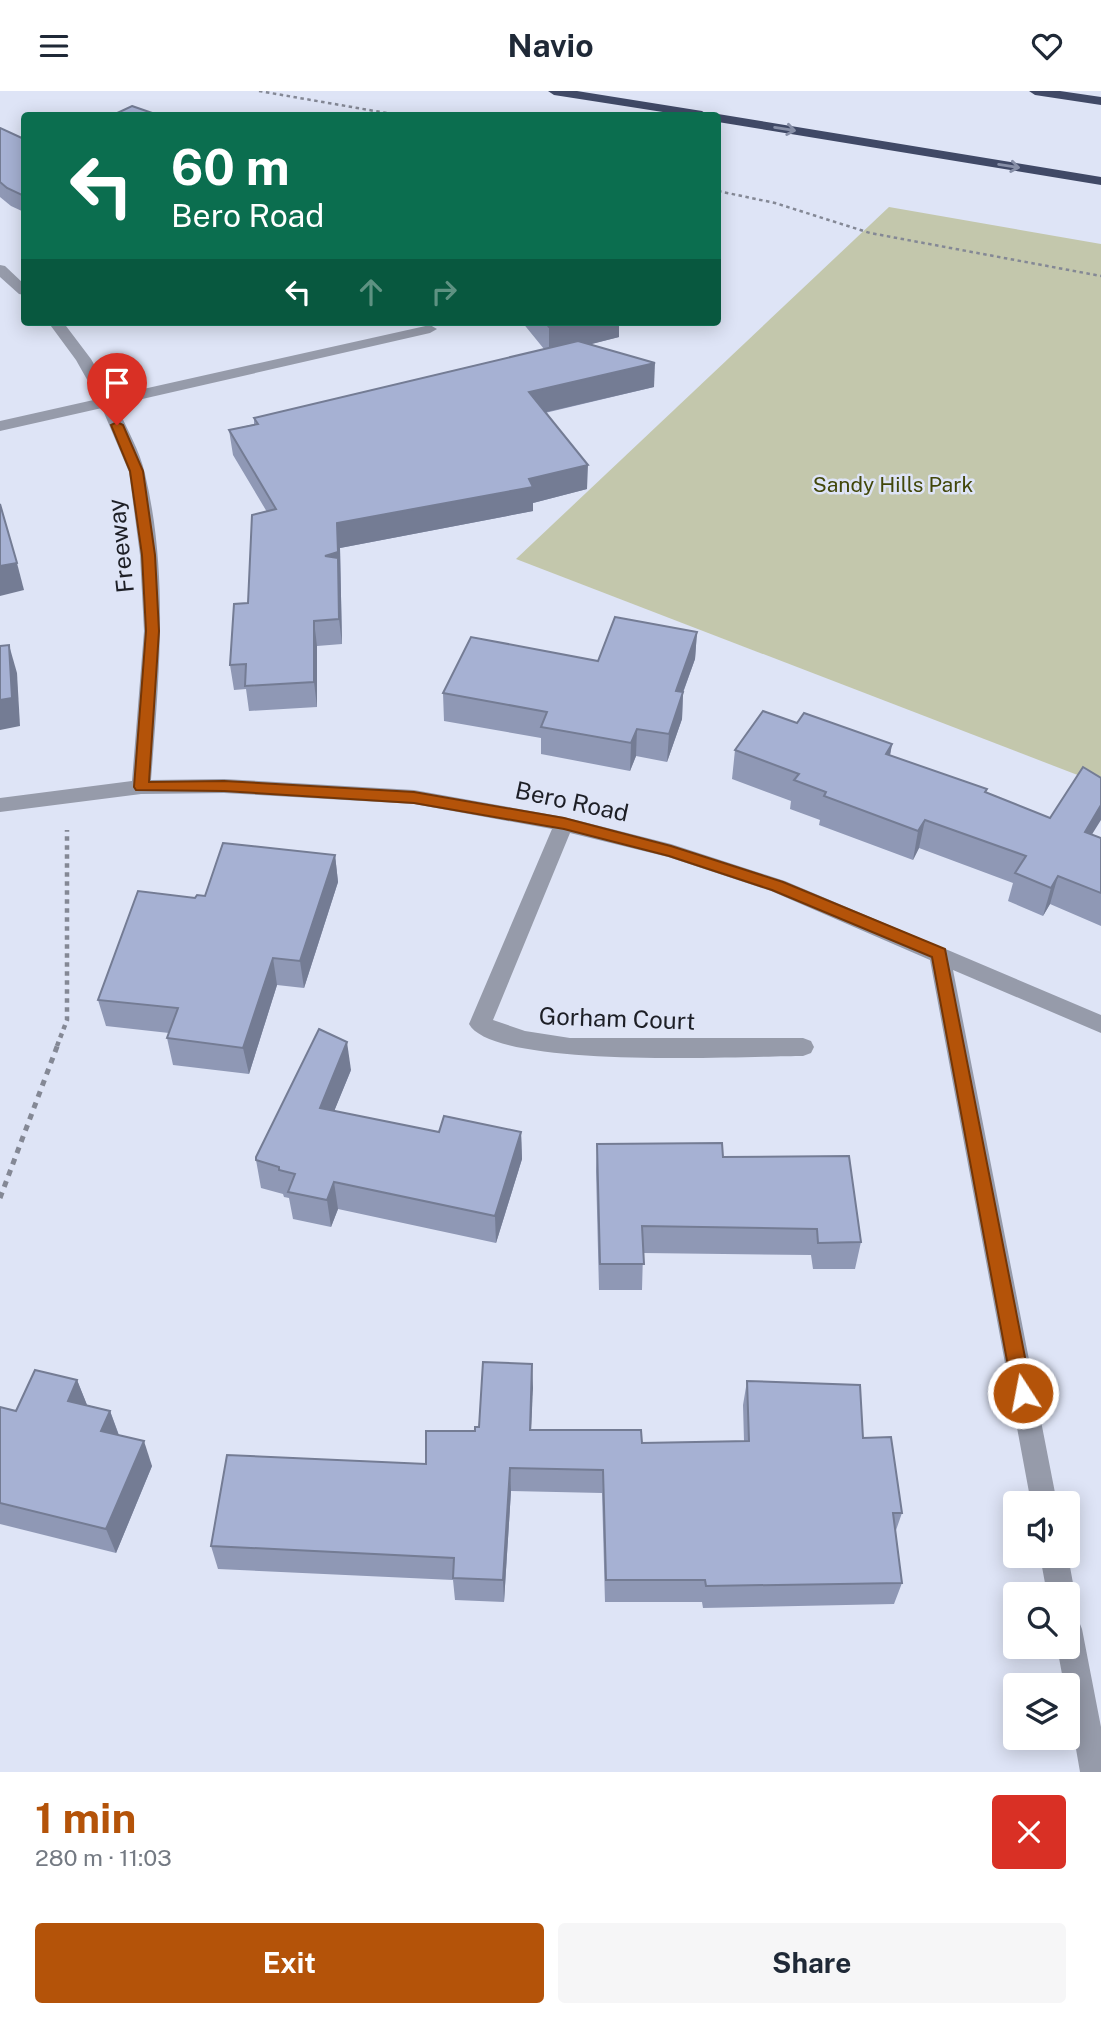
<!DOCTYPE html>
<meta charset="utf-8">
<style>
:root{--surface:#fff;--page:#f6f6f7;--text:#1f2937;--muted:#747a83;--accent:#b45309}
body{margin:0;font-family:"Public Sans",sans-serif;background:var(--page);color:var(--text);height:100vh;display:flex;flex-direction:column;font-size:26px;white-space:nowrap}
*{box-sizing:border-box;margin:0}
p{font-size:23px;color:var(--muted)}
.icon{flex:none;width:38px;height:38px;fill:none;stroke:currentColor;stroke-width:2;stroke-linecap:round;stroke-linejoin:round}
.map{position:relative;height:1681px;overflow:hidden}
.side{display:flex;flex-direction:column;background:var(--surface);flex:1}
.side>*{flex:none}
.guide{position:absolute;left:21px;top:21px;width:700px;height:214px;border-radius:7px;box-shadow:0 4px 18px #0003;background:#0b6e4f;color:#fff;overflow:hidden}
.controls{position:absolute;left:1003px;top:1400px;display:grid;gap:14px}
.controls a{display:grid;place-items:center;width:77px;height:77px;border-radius:7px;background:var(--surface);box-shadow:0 4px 18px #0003;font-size:35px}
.pin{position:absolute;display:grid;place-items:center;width:60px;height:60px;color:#fff;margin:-72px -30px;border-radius:50% 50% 50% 0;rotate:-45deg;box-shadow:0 0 7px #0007}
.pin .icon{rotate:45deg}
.me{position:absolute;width:77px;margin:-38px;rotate:349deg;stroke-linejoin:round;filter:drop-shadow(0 0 5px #0008)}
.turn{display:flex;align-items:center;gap:24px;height:147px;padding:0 35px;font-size:32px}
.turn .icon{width:91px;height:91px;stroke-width:2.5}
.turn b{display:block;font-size:49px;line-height:60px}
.lanes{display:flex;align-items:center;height:66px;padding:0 35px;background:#0003;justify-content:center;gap:35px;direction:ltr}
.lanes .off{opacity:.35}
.round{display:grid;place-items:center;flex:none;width:74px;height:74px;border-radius:7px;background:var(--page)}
.headline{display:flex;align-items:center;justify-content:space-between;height:119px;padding:0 35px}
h1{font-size:42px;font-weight:700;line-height:52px;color:var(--accent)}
.cta{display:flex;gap:14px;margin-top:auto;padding:14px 35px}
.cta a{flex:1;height:80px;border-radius:7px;background:var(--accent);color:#fff;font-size:28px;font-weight:700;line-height:80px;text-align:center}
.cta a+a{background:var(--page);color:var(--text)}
header{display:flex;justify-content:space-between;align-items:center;height:91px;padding:0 35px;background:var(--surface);font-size:32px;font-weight:700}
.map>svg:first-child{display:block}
</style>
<header><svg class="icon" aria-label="menu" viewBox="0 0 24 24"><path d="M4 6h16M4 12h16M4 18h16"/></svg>Navio<svg class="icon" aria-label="heart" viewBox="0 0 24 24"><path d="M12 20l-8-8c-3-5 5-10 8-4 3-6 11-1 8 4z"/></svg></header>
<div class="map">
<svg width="1101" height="1681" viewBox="0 0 1101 1681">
<rect width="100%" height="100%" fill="#dee4f6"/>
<!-- green -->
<polygon fill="#c3c7ac" points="889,116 1101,153 1101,693 516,468"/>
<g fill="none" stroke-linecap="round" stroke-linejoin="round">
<!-- path-far2 -->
<g stroke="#848895" stroke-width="2.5" stroke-dasharray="3.5 3.5" stroke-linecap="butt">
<polyline points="259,0 398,24"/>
<polyline points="718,100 775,112 870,142 1101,185"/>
</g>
<!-- path-far1 -->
<polyline stroke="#848895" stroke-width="4.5" stroke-dasharray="4.5 4.5" stroke-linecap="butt" points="57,955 67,929 67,739"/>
<!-- path -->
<polyline stroke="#848895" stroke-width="5" stroke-dasharray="6 6" stroke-linecap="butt" points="0,1107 58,953"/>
<!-- street -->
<g fill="#969baa" fill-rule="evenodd">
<polygon points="0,174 5,175 24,193 24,204 19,203 0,186"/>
<path d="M 48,231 L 63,231 L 91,268 L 112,305 L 430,234 L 437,238 L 430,242 L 116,314 C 126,336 140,360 145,383 C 169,484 159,587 151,689 L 224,688 L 414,699 L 564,726 L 671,753 L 785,790 L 1101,924 L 1101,942 L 953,879 L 1057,1412 L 1031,1412 L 930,869 L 771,800 L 668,766 L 570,742 L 493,929 L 525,940 L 570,947 L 803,947 L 811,950 L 814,956 L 811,962 L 803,965 C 749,965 494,979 469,933 L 552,738 L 414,713 L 224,702 L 141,703 L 0,721 L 0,707 L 132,690 L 144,540 L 140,464 L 129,381 L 102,317 L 0,340 L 0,330 L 98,308 L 76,269 Z"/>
<polygon points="1040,1465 1068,1465 1075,1503 1071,1513 1068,1514 1068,1503 1047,1503"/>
<polygon points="1068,1524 1078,1528 1082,1538 1101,1636 1101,1681 1080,1681 1068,1612 1068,1594 1064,1594 1057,1556 1068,1556"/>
</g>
<!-- highway -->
<g fill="#404966" fill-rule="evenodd">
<polygon points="548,0 577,0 702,20 708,24 682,24 554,4"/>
<polygon points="1029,0 1060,0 1101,6 1101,14 1035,4"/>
<polygon points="718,23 1101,86 1101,94 718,31 718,24 713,24"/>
</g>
</g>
<!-- wall -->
<g fill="#8f98b5">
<polygon points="0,37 24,48 24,121 11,115 0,106"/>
<polygon points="522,231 619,231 619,246 591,253 654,296 545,322 587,398 533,412 533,420 340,457 342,553 317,555 317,616 249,620 246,598 234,599 230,574 248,512 267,421 233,364 229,339 254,333 254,327 544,258"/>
<polygon points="697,541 695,568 683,602 682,628 667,671 636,665 630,680 541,663 541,647 444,630 443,602 598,570"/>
<polygon points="797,632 892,653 890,664 1101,747 1101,835 1050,813 1043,825 1008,810 1013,792 919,757 913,769 819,734 820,729 790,718 791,710 732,688 735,659"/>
<polygon points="335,764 338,791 304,897 277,894 249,983 173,974 167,947 169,942 106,935 98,909 195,807"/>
<polygon points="351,979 334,1020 439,1041 521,1041 522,1068 496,1152 338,1118 331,1136 293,1128 289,1107 284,1106 283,1103 261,1097 256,1069"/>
<polygon points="597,1053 723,1066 861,1151 855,1178 813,1178 811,1164 643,1162 642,1199 599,1199 596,1080"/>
<polygon points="532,1273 531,1339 642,1352 744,1350 743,1314 747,1290 863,1347 902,1422 895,1442 902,1492 894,1513 703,1517 702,1511 605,1511 602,1402 511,1400 504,1511 455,1509 453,1489 218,1478 211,1455 426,1373 479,1336"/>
<polygon points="77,1289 87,1314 110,1320 119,1344 152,1375 116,1462 0,1433 0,1316 16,1320"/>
</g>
<!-- shaded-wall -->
<g fill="#747c94">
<polygon points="571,231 619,231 619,246 549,264 549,236"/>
<polygon points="655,272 654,296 529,325 529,301"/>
<polygon points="588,374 587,398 533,412 533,420 340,457 342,553 339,528 325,465 337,432"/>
<polygon points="17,472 24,499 0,505 0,475"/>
<polygon points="314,530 317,555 317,616 314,591"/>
<polygon points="697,541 695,568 683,601 682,628 667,671 669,643 676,600"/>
<polygon points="9,554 17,582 20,635 0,639 0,609"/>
<polygon points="637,638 636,665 630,680 631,652"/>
<polygon points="892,653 887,681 886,663"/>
<polygon points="1101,714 1101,729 1076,769 1085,741"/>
<polygon points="925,729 919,757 913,769 918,740"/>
<polygon points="335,764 338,791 304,897 300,870"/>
<polygon points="1058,785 1050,813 1043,825 1051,797"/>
<polygon points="273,867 277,894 249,983 243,957"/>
<polygon points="347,951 351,979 324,1045 320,1017"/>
<polygon points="521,1041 522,1068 496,1152 495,1125"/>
<polygon points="334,1091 338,1118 331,1136 327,1109"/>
<polygon points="532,1273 533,1297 530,1363 530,1339"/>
<polygon points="77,1289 87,1314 68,1310"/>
<polygon points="110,1320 119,1345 101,1340"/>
<polygon points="144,1350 152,1375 116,1462 106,1438"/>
<polygon points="510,1377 511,1400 504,1511 503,1489"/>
</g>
<!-- building -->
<g fill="#a6b1d3" stroke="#747c94" stroke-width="2">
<polygon points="132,15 158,24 113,24"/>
<polygon points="0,37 24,48 24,105 7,97 0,91"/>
<polygon points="545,231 571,231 549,236"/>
<polygon points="578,250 655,272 529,301 588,374 529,388 533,396 337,432 338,461 325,465 338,467 339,528 314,530 314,591 245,595 246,573 230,574 234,513 248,512 252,424 276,418 229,339 258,333 254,327"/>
<polygon points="0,413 17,472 0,475"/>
<polygon points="615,526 697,541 676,600 683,601 669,643 637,638 631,652 541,636 547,621 443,602 471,546 598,570"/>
<polygon points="9,554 12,607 0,609 0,555"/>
<polygon points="763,620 797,632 804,622 892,653 886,663 987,698 985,701 1050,727 1083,676 1101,687 1101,714 1085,741 1101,747 1101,802 1058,785 1051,797 1015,782 1026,765 925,729 918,740 824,705 826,701 794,689 799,683 735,659"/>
<polygon points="223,752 335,764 300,870 273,867 243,957 167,947 178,917 98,909 138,800 195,807 197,804 205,805"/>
<polygon points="319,938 347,951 320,1017 439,1041 444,1025 521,1041 495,1125 334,1091 327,1109 288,1101 295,1083 279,1079 279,1076 256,1069 256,1066"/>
<polygon points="722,1052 723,1066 849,1065 861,1151 818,1152 817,1138 642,1135 644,1173 600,1173 597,1053"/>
<polygon points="483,1271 532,1273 530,1339 641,1339 642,1352 749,1350 747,1290 860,1294 863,1347 891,1346 902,1422 893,1422 902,1492 706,1495 705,1489 606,1489 603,1379 510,1377 503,1489 453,1487 454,1467 211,1455 227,1364 426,1373 426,1340 475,1340 475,1336 479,1336"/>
<polygon points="35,1279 77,1289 68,1310 110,1320 101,1340 144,1350 106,1438 0,1412 0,1316 16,1320"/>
</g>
<!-- one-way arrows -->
<defs><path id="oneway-shaft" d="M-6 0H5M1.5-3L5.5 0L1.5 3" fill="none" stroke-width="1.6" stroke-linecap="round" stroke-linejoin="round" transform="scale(1.75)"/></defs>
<g stroke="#878fa7">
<use href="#oneway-shaft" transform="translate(785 38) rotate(9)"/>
<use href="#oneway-shaft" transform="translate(1009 75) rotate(9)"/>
</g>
<!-- route -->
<polygon fill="#b45309" stroke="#753606" stroke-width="2" points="117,331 123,334 143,380 155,464 159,540 149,691 224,690 414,701 564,727 671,755 783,791 945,858 1032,1302 1030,1309 1023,1311 1016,1309 1013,1302 932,866 772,799 669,765 564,738 414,712 224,700 136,699 134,696 146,540 142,464 130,380 111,334"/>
<g text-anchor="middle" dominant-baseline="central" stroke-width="5" stroke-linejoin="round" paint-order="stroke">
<!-- far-park labels -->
<g font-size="21" fill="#42470a" stroke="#dee4f6">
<text x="893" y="393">Sandy Hills Park</text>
</g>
<!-- street labels -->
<g font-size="24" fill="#1d1f26" stroke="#dee4f6">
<text transform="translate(120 455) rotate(-96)">Freeway</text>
<text transform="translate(572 710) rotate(12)">Bero Road</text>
<text transform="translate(617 927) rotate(2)">Gorham Court</text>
</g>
</g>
</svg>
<div class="controls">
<a><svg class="icon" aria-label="sound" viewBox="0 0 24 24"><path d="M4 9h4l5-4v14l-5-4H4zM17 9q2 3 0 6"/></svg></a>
<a><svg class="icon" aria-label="search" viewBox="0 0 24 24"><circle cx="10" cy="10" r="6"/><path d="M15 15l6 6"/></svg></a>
<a><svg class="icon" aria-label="layers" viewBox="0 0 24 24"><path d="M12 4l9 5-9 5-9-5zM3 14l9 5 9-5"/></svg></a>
</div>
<div class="pin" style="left:117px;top:334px;background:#d93025"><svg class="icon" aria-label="arrive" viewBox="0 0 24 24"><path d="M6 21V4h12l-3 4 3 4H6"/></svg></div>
<svg class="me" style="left:1023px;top:1302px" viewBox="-20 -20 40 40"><circle r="17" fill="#b45309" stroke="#fff" stroke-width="3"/><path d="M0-11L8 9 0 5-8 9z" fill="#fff"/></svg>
<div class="guide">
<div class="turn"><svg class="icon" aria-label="left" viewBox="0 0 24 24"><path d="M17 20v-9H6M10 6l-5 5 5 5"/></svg><div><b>60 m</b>Bero Road</div></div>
<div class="lanes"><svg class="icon" aria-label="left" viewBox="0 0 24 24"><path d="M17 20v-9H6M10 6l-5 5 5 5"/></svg><svg class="icon off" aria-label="ahead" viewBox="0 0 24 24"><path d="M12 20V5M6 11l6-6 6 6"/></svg><svg class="icon off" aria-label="right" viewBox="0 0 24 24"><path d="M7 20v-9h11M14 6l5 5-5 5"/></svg></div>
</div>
</div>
<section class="side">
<div class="headline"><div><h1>1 min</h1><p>280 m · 11:03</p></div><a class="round" style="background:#d93025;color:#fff"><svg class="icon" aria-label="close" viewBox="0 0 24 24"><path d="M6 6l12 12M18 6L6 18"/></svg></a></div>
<div class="cta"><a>Exit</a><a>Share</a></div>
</section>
